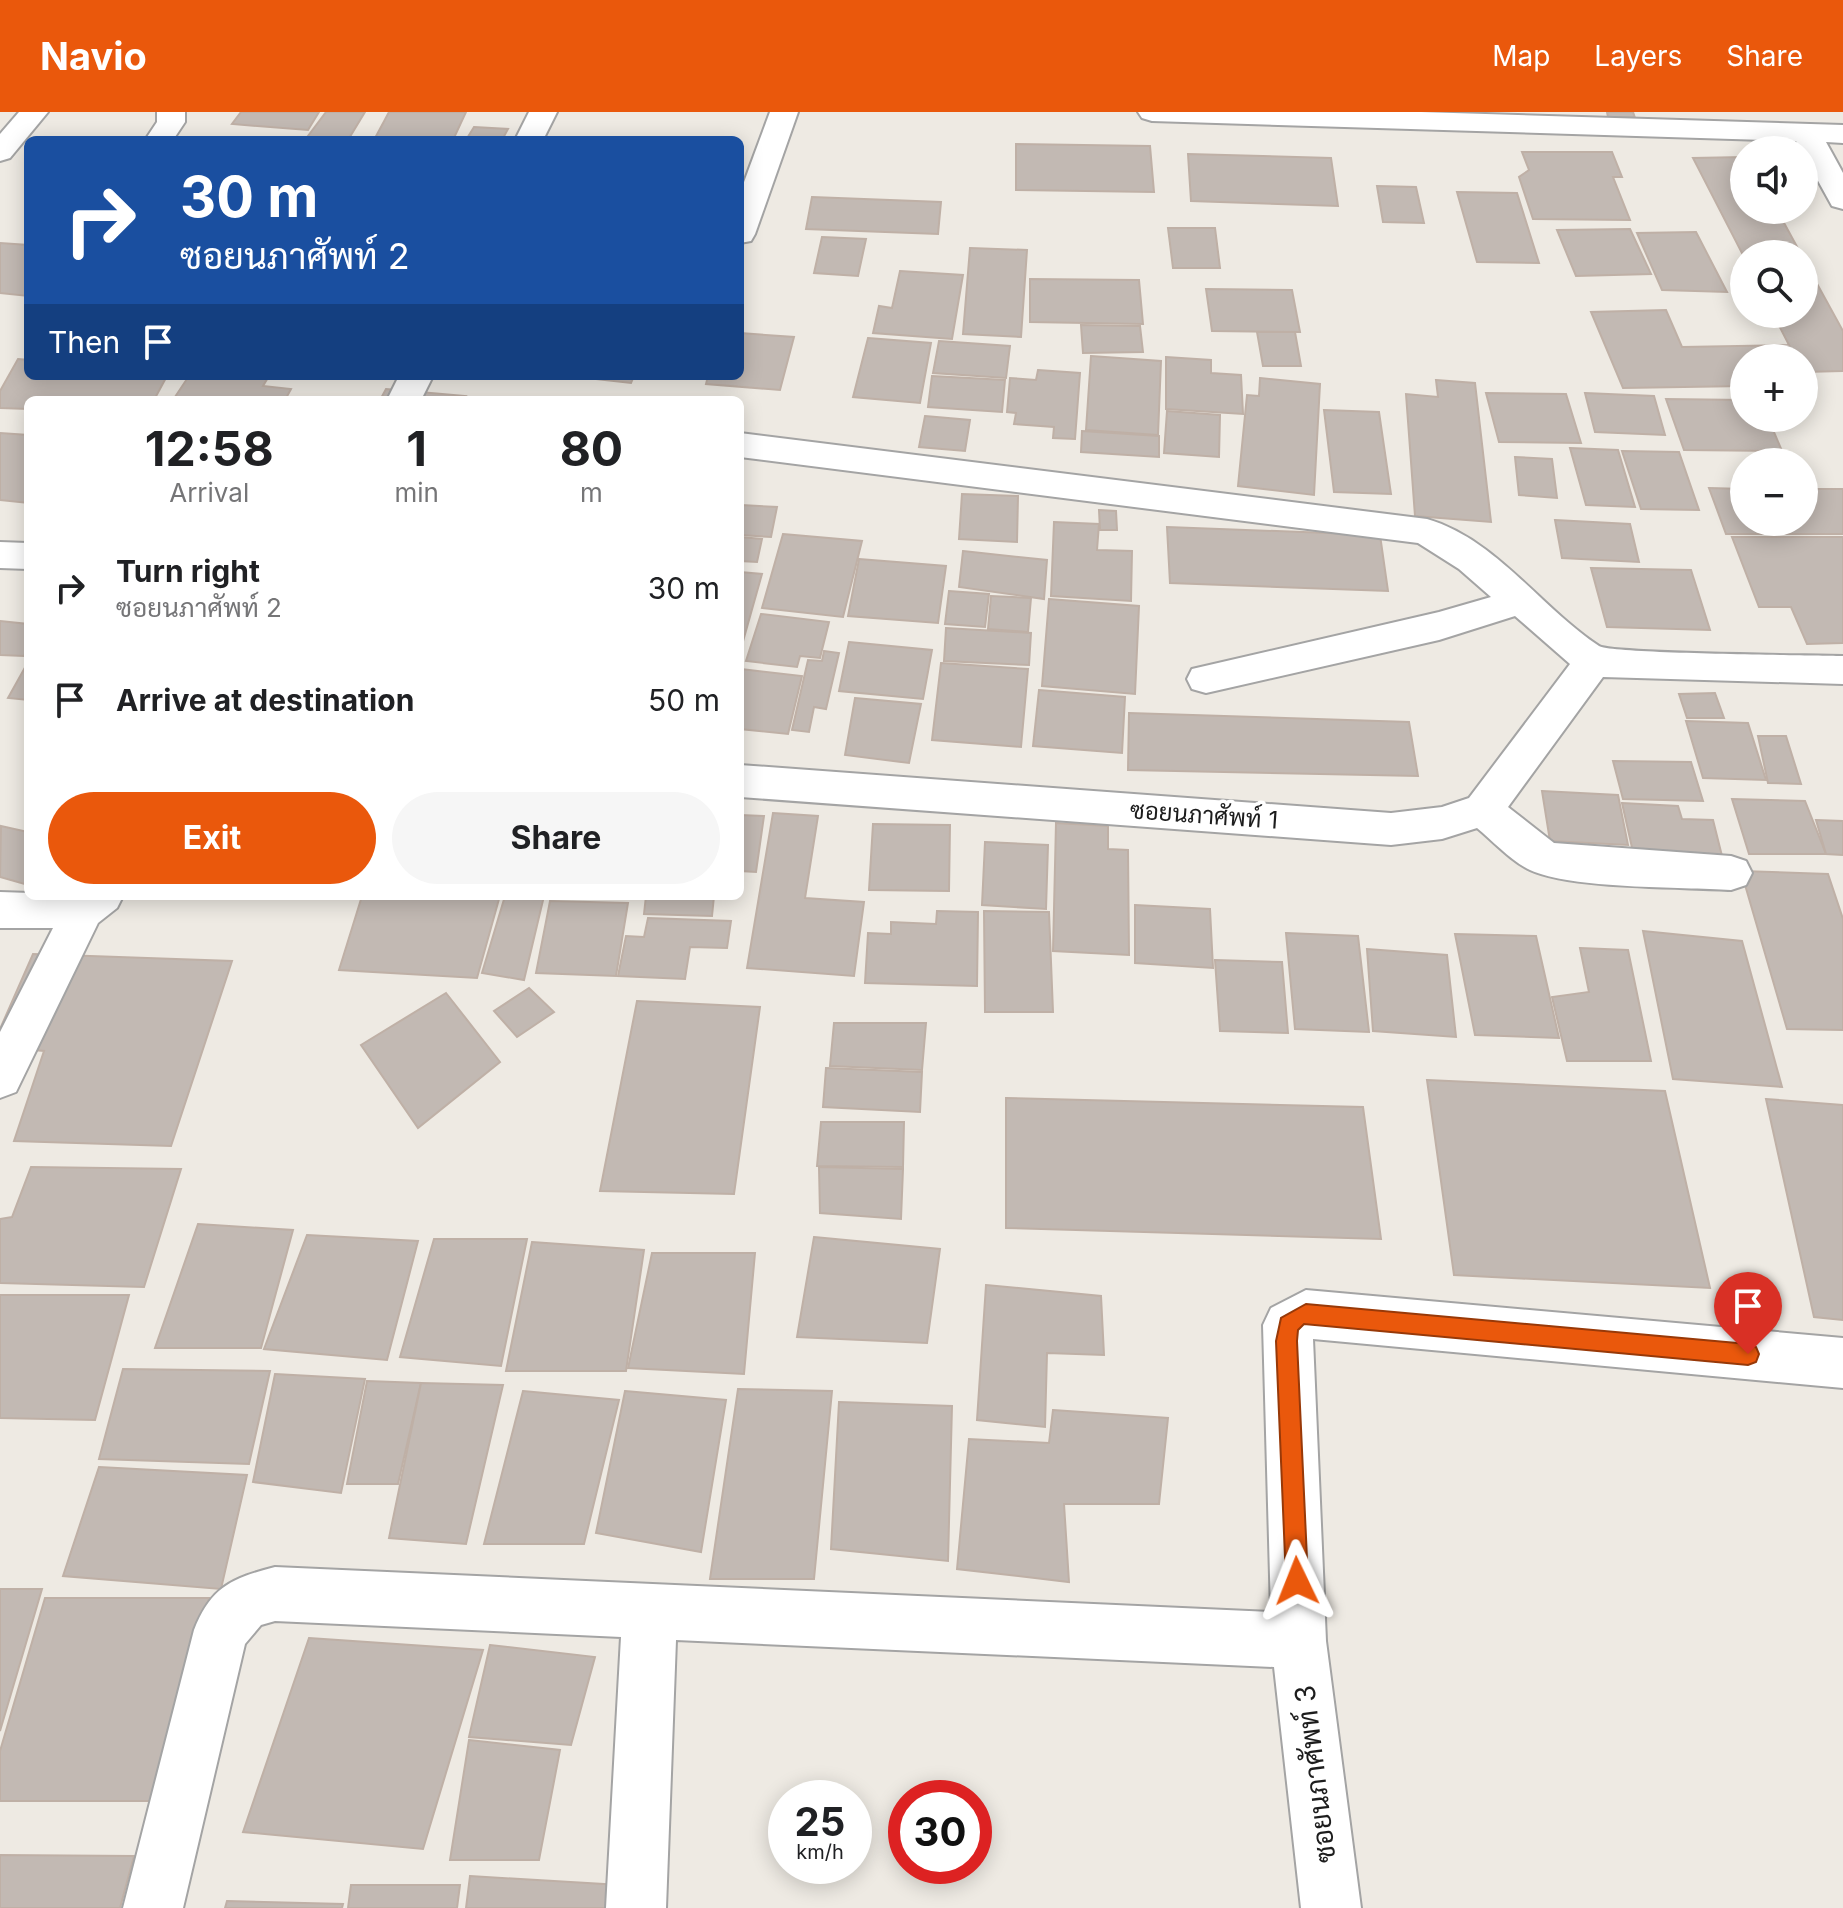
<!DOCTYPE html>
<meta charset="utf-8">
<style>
:root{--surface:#fff;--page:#f6f6f6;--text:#202124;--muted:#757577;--accent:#ea580c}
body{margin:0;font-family:Inter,Sarabun,sans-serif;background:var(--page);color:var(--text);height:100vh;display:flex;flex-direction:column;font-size:30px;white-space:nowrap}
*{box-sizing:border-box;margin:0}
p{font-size:26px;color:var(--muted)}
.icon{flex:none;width:44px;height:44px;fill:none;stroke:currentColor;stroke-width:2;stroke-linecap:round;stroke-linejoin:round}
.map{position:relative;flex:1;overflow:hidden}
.side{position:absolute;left:24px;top:284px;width:720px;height:504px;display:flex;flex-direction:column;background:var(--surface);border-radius:12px;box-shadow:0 4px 20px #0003}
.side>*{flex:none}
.top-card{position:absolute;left:24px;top:24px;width:720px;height:244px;border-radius:12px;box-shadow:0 4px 20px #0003;background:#1a4fa0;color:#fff;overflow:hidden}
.tools{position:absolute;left:1730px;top:24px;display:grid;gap:16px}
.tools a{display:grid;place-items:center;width:88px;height:88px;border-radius:50%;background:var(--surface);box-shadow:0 4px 20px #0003;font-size:40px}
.speed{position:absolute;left:768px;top:1668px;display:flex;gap:16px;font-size:40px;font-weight:700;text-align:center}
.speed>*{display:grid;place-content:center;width:104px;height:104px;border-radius:50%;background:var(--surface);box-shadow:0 4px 20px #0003;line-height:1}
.speed small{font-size:20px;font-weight:400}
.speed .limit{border:12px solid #d22;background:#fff;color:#111}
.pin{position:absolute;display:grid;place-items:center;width:68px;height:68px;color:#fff;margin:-82px -34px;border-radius:50% 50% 50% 0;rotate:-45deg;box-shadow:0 0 8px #0007}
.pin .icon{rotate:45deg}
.me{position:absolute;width:88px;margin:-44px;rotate:358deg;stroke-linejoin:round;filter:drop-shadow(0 0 6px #0008)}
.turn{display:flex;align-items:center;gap:28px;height:168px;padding:0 24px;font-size:36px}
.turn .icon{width:104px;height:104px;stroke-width:2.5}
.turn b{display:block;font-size:56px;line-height:68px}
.then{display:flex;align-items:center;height:76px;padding:0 24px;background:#0003;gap:16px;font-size:30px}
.eta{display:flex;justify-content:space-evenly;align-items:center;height:136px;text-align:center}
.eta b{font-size:48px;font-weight:700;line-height:56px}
.cta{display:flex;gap:16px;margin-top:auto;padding:16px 24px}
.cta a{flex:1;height:92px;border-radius:48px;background:var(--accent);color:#fff;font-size:32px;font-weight:700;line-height:92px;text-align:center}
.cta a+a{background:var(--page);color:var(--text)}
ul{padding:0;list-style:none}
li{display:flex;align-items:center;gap:24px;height:112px;padding:0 24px}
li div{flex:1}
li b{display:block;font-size:30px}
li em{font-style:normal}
header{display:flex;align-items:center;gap:48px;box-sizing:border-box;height:112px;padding:0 40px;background:var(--accent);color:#fff}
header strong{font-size:38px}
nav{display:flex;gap:44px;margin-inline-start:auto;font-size:28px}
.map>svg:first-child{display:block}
</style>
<header>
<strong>Navio</strong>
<nav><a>Map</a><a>Layers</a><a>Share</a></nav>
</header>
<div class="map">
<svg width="1843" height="1796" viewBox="0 0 1843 1796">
<rect width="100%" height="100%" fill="#eeeae3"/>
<!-- building -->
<g fill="#c2b9b3" stroke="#bfb0a6" stroke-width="2">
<polygon points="241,0 319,0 308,18 232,12"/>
<polygon points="326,0 365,0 348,28 305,28"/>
<polygon points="389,0 466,0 453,28 374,28"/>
<polygon points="1607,0 1633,0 1635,6 1608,5"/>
<polygon points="474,15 508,17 502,28 466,28"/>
<polygon points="1016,32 1150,34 1154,80 1016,78"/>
<polygon points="1522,40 1612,40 1622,65 1613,65 1630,108 1533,107 1519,65 1529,58"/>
<polygon points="1188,42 1331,46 1338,94 1191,89"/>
<polygon points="1744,45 1744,98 1777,98 1801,142 1744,142 1744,145 1693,46"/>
<polygon points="1377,74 1416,75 1424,111 1383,110"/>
<polygon points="1457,80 1517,81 1539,151 1477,150"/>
<polygon points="812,85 941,90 938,122 806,117"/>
<polygon points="1168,116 1215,116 1220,156 1173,156"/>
<polygon points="1630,117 1651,162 1576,164 1557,118"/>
<polygon points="1696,120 1727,180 1662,178 1637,121"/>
<polygon points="822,125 866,127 858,164 814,161"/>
<polygon points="0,131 28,133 28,184 0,181"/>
<polygon points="970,136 1027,138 1021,225 963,222"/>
<polygon points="1804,148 1843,219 1843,259 1804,260 1804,246 1744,246 1744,274 1623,276 1591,200 1666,198 1682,235 1789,233 1773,202 1804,202"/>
<polygon points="900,159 963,163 952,227 873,221 879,194 892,196"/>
<polygon points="1030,167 1139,168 1143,212 1030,210"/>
<polygon points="1206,177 1292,178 1300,220 1212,219"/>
<polygon points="1081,213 1140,214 1143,240 1083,241"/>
<polygon points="1257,220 1295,220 1301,254 1263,254"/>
<polygon points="740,221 794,225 780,278 706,272 708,264 740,264"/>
<polygon points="868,226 931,231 920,291 853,285"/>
<polygon points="939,229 1010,234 1006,266 933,261"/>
<polygon points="1091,244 1161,249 1158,323 1086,318"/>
<polygon points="1166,245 1211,248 1211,261 1241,263 1243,302 1166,297"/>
<polygon points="18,247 28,248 28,264 167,264 154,288 28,288 28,297 0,296 0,279"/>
<polygon points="1038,258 1080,261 1075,327 1053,326 1054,315 1014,312 1016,301 1007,300 1010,266 1036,268"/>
<polygon points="189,264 269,264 263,274 291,277 285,288 173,288"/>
<polygon points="569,264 634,264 631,271"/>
<polygon points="932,264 1005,268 1002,300 928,295"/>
<polygon points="1260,266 1320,272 1314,383 1238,374 1247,283 1259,284"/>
<polygon points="1436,268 1475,271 1491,410 1415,404 1406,282 1438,285"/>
<polygon points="386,277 466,284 464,288 380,288"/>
<polygon points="1486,281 1566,282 1581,331 1499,330"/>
<polygon points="1585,281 1654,284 1665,323 1595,320"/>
<polygon points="1666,287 1744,288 1744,306 1768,306 1782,339 1684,338"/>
<polygon points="1324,298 1379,300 1391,382 1334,380"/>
<polygon points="1167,299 1220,303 1219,345 1164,341"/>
<polygon points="925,304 970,308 965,339 919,335"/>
<polygon points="1082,319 1159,324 1159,345 1081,340"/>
<polygon points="0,321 28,323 28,391 0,388"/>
<polygon points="1570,336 1618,338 1635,395 1586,393"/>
<polygon points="1622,339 1679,340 1699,398 1641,397"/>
<polygon points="1515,345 1552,347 1557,386 1519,383"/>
<polygon points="1709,376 1744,377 1744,410 1804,410 1804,377 1843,377 1843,422 1726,422"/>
<polygon points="962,382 1018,384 1017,430 959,427"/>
<polygon points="741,393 777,395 771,425 740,423"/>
<polygon points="1099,398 1116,399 1117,418 1100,418"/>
<polygon points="1555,408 1630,412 1639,450 1562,446"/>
<polygon points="1054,410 1099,412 1097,438 1132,439 1131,489 1051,484"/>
<polygon points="1167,415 1380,423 1388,479 1170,471"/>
<polygon points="783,422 862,429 843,505 762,496"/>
<polygon points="740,425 762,427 757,450 740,449"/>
<polygon points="1732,425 1843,425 1843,531 1807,532 1791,495 1759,495"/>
<polygon points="963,439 1047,448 1044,487 959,475"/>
<polygon points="859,447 946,454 938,511 848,504"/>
<polygon points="1591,456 1691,458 1710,518 1607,515"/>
<polygon points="740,460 762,462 740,540"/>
<polygon points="949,479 989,482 985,515 945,512"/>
<polygon points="991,484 1031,486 1028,520 988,517"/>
<polygon points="1049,487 1139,494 1135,582 1042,574"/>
<polygon points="761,502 829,510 820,546 800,544 797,555 746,549"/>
<polygon points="0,509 28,512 28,536 24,544 0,543"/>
<polygon points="946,516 1031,521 1029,553 944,549"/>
<polygon points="849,530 932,538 923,587 839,579"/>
<polygon points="824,539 839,541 826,597 814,595 809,620 792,618 808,548 822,549"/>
<polygon points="28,550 28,588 8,586"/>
<polygon points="941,551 1028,557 1021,635 932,628"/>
<polygon points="741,557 802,564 788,622 740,617"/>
<polygon points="1039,578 1125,585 1122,641 1033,634"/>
<polygon points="1715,581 1724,606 1687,606 1679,582"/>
<polygon points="855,586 921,592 909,651 845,643"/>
<polygon points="1129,601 1409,610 1418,664 1128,658"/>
<polygon points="1686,609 1748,611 1766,668 1703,666"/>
<polygon points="1758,624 1786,624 1801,672 1768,671"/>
<polygon points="1613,649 1691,650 1703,689 1623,687"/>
<polygon points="1542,679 1618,683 1628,733 1550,729"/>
<polygon points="1732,687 1805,689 1826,742 1749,742"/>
<polygon points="1622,691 1678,694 1682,707 1713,708 1722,744 1633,740"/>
<polygon points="773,701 818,704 805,786 864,790 854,864 747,856"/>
<polygon points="740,703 764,704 756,760 740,759"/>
<polygon points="1816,708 1843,709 1843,743 1826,742"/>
<polygon points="1056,711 1108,714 1108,737 1128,738 1129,843 1053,839"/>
<polygon points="873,712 950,713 949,779 869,778"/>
<polygon points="1,714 28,720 28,773 0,765"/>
<polygon points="985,730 1048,733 1046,797 982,793"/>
<polygon points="1741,759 1828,762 1843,807 1843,918 1787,917"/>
<polygon points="362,784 499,787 477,866 339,858"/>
<polygon points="505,784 544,784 524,868 482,861"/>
<polygon points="646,784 714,784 712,804 644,802"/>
<polygon points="550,789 628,791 616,864 536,861"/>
<polygon points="1135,793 1210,797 1213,856 1135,851"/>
<polygon points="937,799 978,800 977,874 865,871 868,821 891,822 891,810 936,812"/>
<polygon points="984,799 1049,800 1053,900 985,900"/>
<polygon points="648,806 731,809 727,836 690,835 685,867 618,864 626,824 644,825"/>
<polygon points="1643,819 1742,829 1782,975 1673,967"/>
<polygon points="1286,821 1358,824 1369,920 1295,917"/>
<polygon points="1455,822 1536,824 1559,926 1475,923"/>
<polygon points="1580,836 1628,838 1651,949 1567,949 1552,885 1589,880"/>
<polygon points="1367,837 1447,843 1456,925 1373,919"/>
<polygon points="33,842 232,849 171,1034 14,1029 44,939 0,935 0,917"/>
<polygon points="1215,848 1282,850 1288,921 1220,919"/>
<polygon points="529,876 554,900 517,925 494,899"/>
<polygon points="446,881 500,950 418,1016 361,933"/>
<polygon points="637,889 760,895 734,1082 600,1079"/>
<polygon points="834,911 926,911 922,958 830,954"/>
<polygon points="826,956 922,960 920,1000 823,995"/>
<polygon points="1427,968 1665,979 1710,1176 1454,1163"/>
<polygon points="1006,986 1363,995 1381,1127 1006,1116"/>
<polygon points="1766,987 1843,993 1843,1208 1814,1205"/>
<polygon points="821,1010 904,1010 903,1055 817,1054"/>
<polygon points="31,1055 181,1057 144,1175 0,1171 0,1107 12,1105"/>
<polygon points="819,1055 903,1057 901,1107 820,1101"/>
<polygon points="198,1112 293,1118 261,1236 155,1236"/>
<polygon points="307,1123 418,1129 387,1248 264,1237"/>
<polygon points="814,1125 940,1137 927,1231 797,1225"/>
<polygon points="434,1127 527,1127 501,1254 400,1245"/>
<polygon points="532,1130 644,1138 626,1259 506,1259"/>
<polygon points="652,1141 755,1141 744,1262 628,1256"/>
<polygon points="986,1173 1101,1184 1104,1243 1047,1241 1045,1315 977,1308"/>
<polygon points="0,1183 129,1183 95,1308 0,1306"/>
<polygon points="123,1257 270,1259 249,1352 99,1347"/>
<polygon points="275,1262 365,1267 341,1381 253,1370"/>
<polygon points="367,1269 421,1271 398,1372 347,1372"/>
<polygon points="421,1271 503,1273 466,1432 389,1426"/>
<polygon points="738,1277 832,1279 814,1467 710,1467"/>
<polygon points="523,1279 619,1288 584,1432 484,1432"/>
<polygon points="625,1279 726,1288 701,1440 596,1421"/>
<polygon points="839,1290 952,1294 948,1449 831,1437"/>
<polygon points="1053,1298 1168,1306 1159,1392 1064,1392 1069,1470 957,1457 969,1327 1049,1331"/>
<polygon points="99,1355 247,1363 221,1477 63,1464"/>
<polygon points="0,1477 42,1477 0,1619"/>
<polygon points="45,1486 209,1486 159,1689 0,1689 0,1639"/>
<polygon points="309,1526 483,1538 423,1737 243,1720"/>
<polygon points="490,1533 595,1545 571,1633 469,1625"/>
<polygon points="469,1628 560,1638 539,1748 450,1748"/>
<polygon points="0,1743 134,1744 120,1796 0,1796"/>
<polygon points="470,1764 620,1773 620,1796 466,1796"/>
<polygon points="351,1773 460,1773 457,1796 348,1796"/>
<polygon points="227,1789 343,1792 342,1796 225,1796"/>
</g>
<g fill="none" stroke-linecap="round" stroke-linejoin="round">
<defs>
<g id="minor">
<polygon points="19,0 48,0 10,46 0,49 0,22"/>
<polygon points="157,0 185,0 185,10 173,28 145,28 157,10"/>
<polygon points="529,0 557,0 543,28 515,28"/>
<polygon points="770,0 798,0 755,122 751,129 740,131 740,81"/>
<polygon points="1138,0 1421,0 1843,13 1843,31 1826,30 1843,61 1843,97 1832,94 1796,29 1152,9 1142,6"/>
<polygon points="399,264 433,264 421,288 387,288"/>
<path d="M 740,321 L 1427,407 C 1496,427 1541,496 1599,534 C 1611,542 1812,543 1843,544 L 1843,572 L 1603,565 L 1508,695 L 1554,731 L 1731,744 L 1746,749 L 1752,761 L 1746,773 L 1731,778 C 1682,775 1571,777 1530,758 C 1511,749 1493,729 1477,716 L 1442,727 L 1391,733 L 740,685 L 740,653 L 1391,701 L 1442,695 L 1469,686 L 1570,552 L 1515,504 L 1439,528 L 1206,581 L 1192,577 L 1187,567 L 1192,557 L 1439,500 L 1491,485 L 1459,457 L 1418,431 L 740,345 Z"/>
<polygon points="0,430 28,431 28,457 0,456"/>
<polygon points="0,780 123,784 117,796 98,811 16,980 0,986 0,920 53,816 0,816"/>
<path d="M 1306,1178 L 1843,1226 L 1843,1276 L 1313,1227 L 1326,1529 L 1361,1796 L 1301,1796 L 1274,1555 L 676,1528 L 666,1796 L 606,1796 L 621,1525 L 275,1509 L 261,1513 L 245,1532 L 183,1796 L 123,1796 L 194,1518 C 211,1475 232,1466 275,1455 L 1271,1500 L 1263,1213 L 1271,1196 Z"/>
</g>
</defs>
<!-- minor casing -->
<use href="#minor" stroke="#a4a4a4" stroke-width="4"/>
<!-- minor -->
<use href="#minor" fill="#fff" fill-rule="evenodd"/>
</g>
<!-- route -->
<polygon fill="#ea580c" stroke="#983908" stroke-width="2" points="1306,1192 1748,1232 1756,1235 1759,1242 1756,1250 1748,1253 1304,1212 1298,1218 1297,1229 1308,1469 1305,1477 1297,1480 1289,1477 1286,1469 1276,1229 1281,1206"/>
<g text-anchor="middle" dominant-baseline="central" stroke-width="7" stroke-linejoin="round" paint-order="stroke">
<!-- street labels -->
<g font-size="24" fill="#1d1d1d" stroke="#fff">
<text transform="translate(1204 703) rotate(4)">ซอยนภาศัพท์ 1</text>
</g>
<!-- near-street labels -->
<g font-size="28" fill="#1d1d1d" stroke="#fff">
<text transform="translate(1315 1662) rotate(-97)">ซอยนภาศัพท์ 3</text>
</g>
</g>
</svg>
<div class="tools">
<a><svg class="icon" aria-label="sound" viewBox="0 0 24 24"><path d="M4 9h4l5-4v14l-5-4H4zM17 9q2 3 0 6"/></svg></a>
<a><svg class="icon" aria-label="search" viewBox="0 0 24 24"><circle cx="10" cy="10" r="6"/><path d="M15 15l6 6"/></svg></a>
<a>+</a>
<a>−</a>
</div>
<div class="speed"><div>25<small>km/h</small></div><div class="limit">30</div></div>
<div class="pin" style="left:1748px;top:1242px;background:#d93025"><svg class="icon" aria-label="arrive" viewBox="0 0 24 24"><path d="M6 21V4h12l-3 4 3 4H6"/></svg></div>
<svg class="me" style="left:1297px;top:1469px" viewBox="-20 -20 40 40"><path d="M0-17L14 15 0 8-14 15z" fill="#ea580c" stroke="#fff" stroke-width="4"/></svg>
<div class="top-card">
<div class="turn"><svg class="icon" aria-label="right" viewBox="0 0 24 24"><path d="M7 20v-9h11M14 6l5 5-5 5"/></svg><div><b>30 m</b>ซอยนภาศัพท์ 2</div></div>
<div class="then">Then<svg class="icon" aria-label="arrive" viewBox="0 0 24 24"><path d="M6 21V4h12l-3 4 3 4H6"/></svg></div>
</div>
<section class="side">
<div class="eta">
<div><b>12:58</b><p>Arrival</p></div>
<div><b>1</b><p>min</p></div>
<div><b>80</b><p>m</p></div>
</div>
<ul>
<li><svg class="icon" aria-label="right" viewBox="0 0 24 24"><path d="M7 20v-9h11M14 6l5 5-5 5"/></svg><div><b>Turn right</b><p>ซอยนภาศัพท์ 2</p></div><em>30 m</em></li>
<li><svg class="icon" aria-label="arrive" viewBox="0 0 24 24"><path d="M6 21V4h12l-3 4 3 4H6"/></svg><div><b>Arrive at destination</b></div><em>50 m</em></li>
</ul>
<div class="cta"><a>Exit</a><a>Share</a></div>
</section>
</div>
